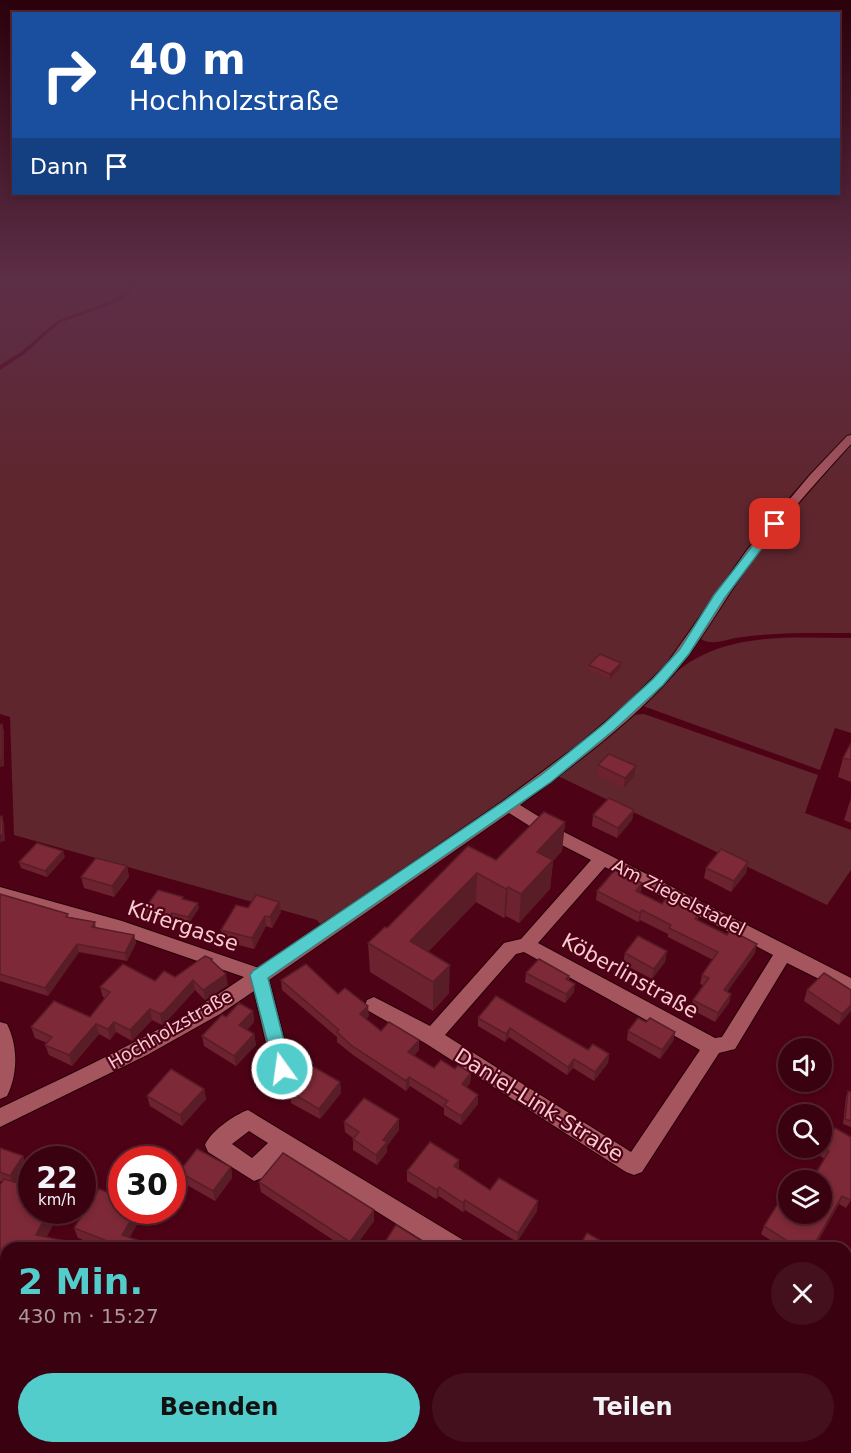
<!DOCTYPE html>
<html lang="de">
<meta charset="utf-8">
<style>
:root{--surface:#3a0210;--page:#45101e;--text:#f1f3f6;--muted:#ab979f;--line:#542430;--accent:#52cdcc}
body{margin:0;font-family:"DejaVu Sans",sans-serif;background:var(--page);color:var(--text);height:100vh;display:flex;flex-direction:column;font-size:22px;white-space:nowrap}
*{box-sizing:border-box;margin:0}
p{font-size:20px;color:var(--muted)}
.icon{flex:none;width:33px;height:33px;fill:none;stroke:currentColor;stroke-width:2;stroke-linecap:round;stroke-linejoin:round}
.map{position:relative;flex:1;overflow:hidden}
.side{position:absolute;left:0px;top:1242px;width:852px;height:212px;display:flex;flex-direction:column;background:var(--surface);border-radius:18px 18px 0 0;box-shadow:0 3px 9px #0003,0 0 0 2px var(--line)}
.side>*{flex:none}
.guide{position:absolute;left:12px;top:12px;width:828px;height:183px;border-radius:0px;box-shadow:0 3px 9px #0003,0 0 0 2px var(--line);background:#1a4fa0;color:#fff;overflow:hidden}
.tools{position:absolute;left:778px;top:1038px;display:grid;gap:12px}
.tools a{display:grid;place-items:center;width:54px;height:54px;border-radius:50%;background:var(--surface);box-shadow:0 3px 9px #0003,0 0 0 2px var(--line);font-size:30px}
.speed{position:absolute;left:18px;top:1146px;display:flex;gap:12px;font-size:30px;font-weight:700;text-align:center}
.speed>*{display:grid;place-content:center;width:78px;height:78px;border-radius:50%;background:var(--surface);box-shadow:0 3px 9px #0003,0 0 0 2px var(--line);line-height:1}
.speed small{font-size:15px;font-weight:400}
.speed .limit{border:9px solid #d22;background:#fff;color:#111}
.pin{position:absolute;display:grid;place-items:center;width:51px;height:51px;color:#fff;margin:-26px;border-radius:12px;box-shadow:0 3px 9px #0006}
.me{position:absolute;width:66px;margin:-33px;rotate:346deg;stroke-linejoin:round;filter:drop-shadow(0 0 4px #0008)}
.turn{display:flex;align-items:center;gap:21px;height:126px;padding:0 18px;font-size:27px}
.turn .icon{width:78px;height:78px;stroke-width:2.5}
.turn b{display:block;font-size:42px;line-height:51px}
.then{display:flex;align-items:center;height:57px;padding:0 18px;background:#0003;gap:12px;font-size:22px}
.round{display:grid;place-items:center;flex:none;width:63px;height:63px;border-radius:32px;background:var(--page)}
.summary{display:flex;align-items:center;justify-content:space-between;height:102px;padding:0 18px}
h1{font-size:36px;font-weight:600;line-height:45px;color:var(--accent)}
.primary-button{display:flex;gap:12px;margin-top:auto;padding:12px 18px}
.primary-button a{flex:1;height:69px;border-radius:36px;background:var(--accent);color:#111;font-size:24px;font-weight:600;line-height:69px;text-align:center}
.primary-button a+a{background:var(--page);color:var(--text)}
.map>svg:first-child{display:block}
</style>
<div class="map">
<svg width="851" height="1453" viewBox="0 0 851 1453">
<rect width="100%" height="100%" fill="#4e0216"/>
<!-- built -->
<polygon fill="#5c071d" points="0,1353 6,1354 6,1448 277,1448 275,1453 0,1453"/>
<!-- green -->
<g fill="#5f262e">
<polygon points="0,282 129,282 130,286 114,300 57,321 21,352 0,365"/>
<path d="M 135,282 L 851,282 L 851,433 C 798,482 753,540 711,599 C 693,624 680,651 658,673 C 601,732 534,780 467,826 C 418,860 370,893 320,924 L 317,920 L 14,835 L 10,717 L 0,714 L 0,370 L 23,355 L 59,323 L 115,303 L 128,295 L 136,286 Z"/>
<path d="M 851,444 L 851,633 C 815,633 778,632 742,637 C 729,638 712,647 701,639 C 709,616 727,595 741,576 C 776,530 812,486 851,444 Z"/>
<path d="M 851,638 L 851,733 L 835,728 L 820,770 L 643,706 C 647,698 657,690 664,683 C 716,630 783,638 851,638 Z"/>
<polygon points="644,714 818,775 805,813 851,830 851,870 827,905 558,776 632,715"/>
</g>
<g fill="none" stroke-linecap="round" stroke-linejoin="round">
<defs>
<g id="minor">
<path d="M 851,435 L 851,444 C 818,480 786,516 756,555 C 728,592 706,635 676,671 C 632,723 574,764 520,805 L 564,832 L 851,978 L 851,995 L 787,963 L 735,1049 L 719,1053 L 642,1172 L 634,1175 L 626,1172 L 425,1043 L 367,1010 L 365,1005 L 367,1000 L 374,997 L 430,1026 L 504,943 L 521,939 L 591,860 L 552,840 L 509,813 L 269,980 L 292,1069 L 289,1075 L 282,1077 L 275,1075 L 272,1069 L 254,991 L 220,1014 L 147,1055 L 0,1127 L 0,1108 C 83,1068 168,1030 244,977 L 119,934 L 0,899 L 0,887 L 122,921 L 259,968 L 503,801 L 577,746 L 630,701 L 666,665 L 747,550 L 810,475 L 847,436 ZM 605,867 L 773,955 L 722,1037 L 715,1038 L 538,943 ZM 524,952 L 700,1050 L 631,1152 L 445,1035 L 516,954 Z"/>
<path d="M 0,1022 L 7,1024 C 18,1046 18,1074 7,1096 L 0,1099 Z"/>
<path d="M 248,1110 L 463,1240 L 466,1248 L 435,1248 L 285,1154 L 262,1178 L 254,1181 L 208,1152 L 205,1145 C 211,1131 234,1115 248,1110 ZM 249,1131 L 268,1143 L 252,1158 L 232,1144 Z"/>
<polygon points="851,1252 851,1281 846,1283 846,1254"/>
<rect x="0" y="1331" width="6" height="24"/>
<rect x="846" y="1353" width="5" height="24"/>
<polygon points="365,1448 402,1448 405,1453 367,1453"/>
<polygon points="432,1448 458,1448 456,1453 429,1453"/>
<polygon points="767,1448 793,1448 791,1453 765,1453"/>
</g>
</defs>
<!-- minor casing -->
<use href="#minor" stroke="#250207" stroke-width="2"/>
<!-- minor -->
<use href="#minor" fill="#a5555e" fill-rule="evenodd"/>
</g>
<!-- wall -->
<g fill="#6c232f">
<polygon points="589,665 620,668 610,679 589,670"/>
<polygon points="851,743 851,782 838,777 843,758"/>
<polygon points="598,765 634,776 624,788 597,776"/>
<polygon points="851,798 851,823 844,820"/>
<polygon points="634,810 632,820 617,838 592,826 593,815"/>
<polygon points="565,822 562,851 553,861 550,889 519,923 506,916 504,918 476,902 428,952 449,993 433,1011 370,972 368,943 387,928 496,860"/>
<polygon points="65,857 47,877 21,868 19,862"/>
<polygon points="748,862 746,873 731,892 704,878 706,868"/>
<polygon points="127,866 129,877 114,897 84,888 81,877"/>
<polygon points="597,891 641,893 662,904 699,913 698,920 755,953 727,992 731,994 729,1003 715,1022 691,1009 693,1000 703,985 700,984 702,975 713,960 668,937 668,934 640,920 638,922 596,900"/>
<polygon points="0,894 69,917 95,922 96,928 134,935 136,943 127,961 79,952 48,996 0,981"/>
<polygon points="184,899 199,908 189,923 173,918 170,924 144,916 143,911"/>
<polygon points="279,902 281,912 272,928 266,926 254,949 223,941 221,930 248,908"/>
<polygon points="667,951 665,962 652,979 623,964 625,953"/>
<polygon points="213,962 228,985 205,1000 195,990 166,1022 162,1025 152,1020 132,1041 116,1032 110,1040 99,1034 72,1066 49,1055 45,1045 47,1043 35,1038 31,1027 90,1017 105,998 103,997 100,987 155,981 175,977"/>
<polygon points="526,973 569,976 569,980 574,992 565,1003 525,982"/>
<polygon points="281,980 338,994 369,1016 366,1019 381,1031 419,1050 414,1056 434,1068 455,1069 471,1073 470,1083 467,1087 478,1104 461,1125 444,1115 444,1108 410,1086 406,1091 353,1055 337,1042 337,1037 282,990"/>
<polygon points="807,990 851,990 839,1025 804,1001"/>
<polygon points="253,1011 254,1022 247,1030 254,1034 256,1045 236,1066 204,1046 202,1036 226,1017"/>
<polygon points="478,1018 588,1050 609,1054 608,1063 594,1081 573,1068 567,1075 509,1037 505,1042 478,1026"/>
<polygon points="646,1022 675,1032 673,1041 660,1059 627,1040 628,1031"/>
<polygon points="340,1082 341,1093 320,1119 291,1103 290,1092"/>
<polygon points="204,1089 206,1099 182,1126 150,1106 147,1096"/>
<polygon points="848,1091 851,1092 851,1127 843,1124 846,1097"/>
<polygon points="399,1119 399,1130 387,1146 387,1152 377,1165 353,1150 353,1138 345,1132 344,1122"/>
<polygon points="835,1128 851,1200 846,1208 839,1204 814,1248 783,1248 761,1234 764,1226 822,1214 825,1159 820,1156 823,1147"/>
<polygon points="0,1148 23,1156 27,1166 16,1183 6,1248 6,1282 0,1280 0,1185 2,1182 0,1181"/>
<polygon points="459,1160 459,1169 490,1190 537,1211 517,1242 465,1210 463,1212 439,1196 436,1199 407,1181 407,1171"/>
<polygon points="231,1167 232,1178 215,1201 182,1182 179,1172"/>
<polygon points="259,1182 374,1210 374,1221 354,1248 345,1248 261,1192"/>
<polygon points="122,1210 142,1210 143,1215 129,1237 161,1248 103,1248 78,1238 74,1228"/>
<polygon points="0,1356 6,1358 6,1448 141,1448 139,1453 11,1453 0,1450"/>
</g>
<!-- shaded-wall -->
<g fill="#581d26">
<polygon points="621,663 620,668 610,679 610,674"/>
<polygon points="2,724 4,731 4,766 0,767"/>
<polygon points="636,766 634,776 624,788 625,778"/>
<polygon points="634,810 632,820 617,838 618,828"/>
<polygon points="2,816 4,823 5,841 0,842"/>
<polygon points="565,822 562,851 553,861 550,889 519,923 521,894 537,852"/>
<polygon points="63,851 65,857 47,877 45,871"/>
<polygon points="748,862 746,873 731,892 734,881"/>
<polygon points="127,866 129,877 114,897 112,886"/>
<polygon points="477,873 476,902 410,970 410,941"/>
<polygon points="642,883 641,893 635,900 636,891"/>
<polygon points="508,887 506,916 504,918 506,889"/>
<polygon points="279,902 281,912 272,928 270,917"/>
<polygon points="198,903 199,908 189,923 188,917"/>
<polygon points="642,910 640,920 638,922 640,913"/>
<polygon points="172,913 173,918 170,924 168,919"/>
<polygon points="265,916 266,926 254,949 252,938"/>
<polygon points="134,935 136,943 127,961 125,953"/>
<polygon points="77,944 79,952 48,996 45,988"/>
<polygon points="757,944 755,953 721,1000 724,990"/>
<polygon points="667,951 665,962 652,979 654,969"/>
<polygon points="450,965 449,993 433,1011 433,982"/>
<polygon points="226,974 228,985 205,1000 203,990"/>
<polygon points="193,980 195,990 166,1022 162,1025 160,1014"/>
<polygon points="575,984 574,992 565,1003 566,994"/>
<polygon points="731,994 729,1003 715,1022 718,1013"/>
<polygon points="851,1005 851,1011 839,1025 842,1014"/>
<polygon points="368,1006 369,1016 360,1023 360,1014"/>
<polygon points="150,1009 152,1020 132,1041 130,1030"/>
<polygon points="253,1011 254,1022 241,1036 239,1025"/>
<polygon points="114,1022 116,1032 110,1040 108,1029"/>
<polygon points="96,1024 99,1034 72,1066 69,1055"/>
<polygon points="510,1028 509,1037 505,1042 506,1034"/>
<polygon points="675,1032 673,1041 660,1059 662,1050"/>
<polygon points="254,1034 256,1045 236,1066 234,1056"/>
<polygon points="419,1040 419,1050 409,1062 408,1052"/>
<polygon points="609,1054 608,1063 594,1081 595,1072"/>
<polygon points="574,1059 573,1068 567,1075 568,1067"/>
<polygon points="471,1073 470,1083 461,1094 462,1084"/>
<polygon points="409,1077 410,1086 406,1091 406,1081"/>
<polygon points="340,1082 341,1093 320,1119 319,1109"/>
<polygon points="204,1089 206,1099 182,1126 180,1115"/>
<polygon points="478,1095 478,1104 461,1125 461,1116"/>
<polygon points="399,1119 399,1130 387,1146 387,1152 377,1165 376,1155 383,1140"/>
<polygon points="23,1156 27,1166 14,1186 10,1176"/>
<polygon points="459,1160 459,1169 454,1166"/>
<polygon points="231,1167 232,1178 215,1201 213,1191"/>
<polygon points="439,1187 439,1196 436,1199 437,1190"/>
<polygon points="842,1196 839,1204 814,1248 812,1248"/>
<polygon points="465,1200 465,1210 463,1212 463,1203"/>
<polygon points="538,1201 537,1211 517,1242 518,1233"/>
<polygon points="49,1210 61,1210 41,1248 36,1235"/>
<polygon points="137,1210 142,1210 143,1215 125,1245 122,1235"/>
<polygon points="374,1210 374,1221 354,1248 351,1248 350,1242"/>
<polygon points="66,1241 69,1248 63,1248"/>
<polygon points="133,1448 141,1448 139,1453 131,1453"/>
<polygon points="234,1448 240,1448 238,1453 231,1453"/>
</g>
<!-- building -->
<g fill="#7e2937" stroke="#581d26" stroke-width="1.5">
<polygon points="600,654 621,663 610,674 589,665"/>
<polygon points="2,724 2,759 0,760 0,725"/>
<polygon points="851,743 851,760 843,758"/>
<polygon points="609,754 636,766 625,778 598,765"/>
<polygon points="609,798 634,810 618,828 593,815"/>
<polygon points="544,812 565,822 537,852 553,860 521,894 508,887 506,889 477,873 410,941 450,965 433,982 368,943 385,927 387,928 468,846 496,860"/>
<polygon points="2,816 3,834 0,835 0,817"/>
<polygon points="37,843 63,851 45,871 19,862"/>
<polygon points="721,849 748,862 734,881 706,868"/>
<polygon points="96,858 127,866 112,886 81,877"/>
<polygon points="615,870 642,883 636,891 662,904 667,897 699,913 695,919 727,935 730,930 757,944 724,990 731,994 718,1013 693,1000 709,978 702,975 718,952 669,928 671,925 642,910 640,913 597,891"/>
<polygon points="158,890 183,897 182,899 198,903 188,917 172,913 168,919 143,911"/>
<polygon points="0,894 68,914 66,917 95,922 92,927 134,935 125,953 77,944 45,988 0,974"/>
<polygon points="256,895 279,902 270,917 265,916 252,938 221,930 236,905 248,908"/>
<polygon points="638,936 667,951 654,969 625,953"/>
<polygon points="205,956 212,959 211,960 226,974 203,990 193,980 164,1012 160,1014 150,1009 130,1030 114,1022 108,1029 96,1024 69,1055 45,1045 52,1037 31,1027 54,1001 90,1017 110,992 100,987 123,964 155,981 164,971 175,977"/>
<polygon points="539,959 569,976 566,979 575,984 566,994 526,973"/>
<polygon points="306,964 338,994 345,988 368,1006 360,1014 381,1031 389,1022 419,1040 408,1052 434,1068 441,1060 455,1069 458,1065 471,1073 462,1084 478,1095 461,1116 444,1105 448,1101 409,1077 406,1081 352,1046 337,1032 339,1030 281,980"/>
<polygon points="824,973 851,990 851,1005 842,1014 807,990"/>
<polygon points="496,996 588,1050 593,1044 609,1054 595,1072 574,1059 568,1067 510,1028 506,1034 478,1018"/>
<polygon points="239,1003 253,1011 239,1025 254,1034 234,1056 202,1036 222,1015 226,1017"/>
<polygon points="638,1018 646,1022 650,1018 675,1032 662,1050 628,1031"/>
<polygon points="312,1066 340,1082 319,1109 290,1092"/>
<polygon points="171,1069 204,1089 180,1115 147,1096"/>
<polygon points="848,1091 851,1092 851,1121 845,1119"/>
<polygon points="364,1098 399,1119 383,1140 387,1142 376,1155 353,1139 359,1132 344,1122"/>
<polygon points="835,1128 851,1137 851,1198 850,1200 842,1196 812,1248 798,1248 764,1226 789,1186 789,1214 822,1214 822,1180 812,1180 829,1151 823,1147"/>
<polygon points="430,1142 459,1160 454,1166 490,1190 499,1178 538,1201 518,1233 465,1200 463,1203 439,1187 437,1190 407,1171"/>
<polygon points="0,1148 23,1156 10,1176 0,1172"/>
<polygon points="197,1149 231,1167 213,1191 179,1172"/>
<polygon points="283,1153 374,1210 350,1242 259,1182"/>
<polygon points="4,1179 32,1187 32,1210 49,1210 36,1235 66,1241 63,1248 6,1248 6,1270 0,1269 0,1185"/>
<polygon points="99,1189 122,1198 122,1210 137,1210 122,1235 161,1248 125,1248 74,1228"/>
<polygon points="396,1225 427,1244 424,1248 381,1248"/>
<polygon points="587,1233 613,1248 579,1248"/>
<polygon points="0,1356 6,1358 6,1444 0,1442"/>
<polygon points="846,1394 851,1397 851,1453 798,1453 800,1448 846,1448"/>
<polygon points="18,1448 133,1448 131,1453 36,1453"/>
<polygon points="189,1448 234,1448 231,1453 186,1453"/>
<polygon points="605,1448 624,1448 633,1453 603,1453"/>
</g>
<!-- sky -->
<linearGradient id="sky" x2="0" y2="1"><stop stop-color="#2b010c"/><stop offset="0.58" stop-color="#5d2e47"/><stop offset="1" stop-color="#5d2e47" stop-opacity="0"/></linearGradient>
<rect width="851" height="485" fill="url(#sky)"/>
<!-- route -->
<polygon fill="#52cdcc" stroke="#358585" stroke-width="1.5" points="775,521 780,524 724,599 689,654 663,685 614,730 551,782 268,978 291,1069 288,1074 282,1077 276,1074 250,975 253,971 504,801 541,775 604,724 653,679 680,649 714,595 771,522"/>
<g text-anchor="middle" dominant-baseline="central" stroke-width="4.5" stroke-linejoin="round" paint-order="stroke">
<!-- street labels -->
<g font-size="18" fill="#f9cbce" stroke="#4e0216">
<text transform="translate(679 897) rotate(27)">Am Ziegelstadel</text>
<text transform="translate(170 1029) rotate(-30)">Hochholzstraße</text>
</g>
<!-- near-street labels -->
<g font-size="21" fill="#f9cbce" stroke="#4e0216">
<text transform="translate(183 926) rotate(19)">Küfergasse</text>
<text transform="translate(630 976) rotate(29)">Köberlinstraße</text>
<text transform="translate(539 1105) rotate(32)">Daniel-Link-Straße</text>
</g>
</g>
</svg>
<div class="tools">
<a><svg class="icon" aria-label="sound" viewBox="0 0 24 24"><path d="M4 9h4l5-4v14l-5-4H4zM17 9q2 3 0 6"/></svg></a>
<a><svg class="icon" aria-label="search" viewBox="0 0 24 24"><circle cx="10" cy="10" r="6"/><path d="M15 15l6 6"/></svg></a>
<a><svg class="icon" aria-label="layers" viewBox="0 0 24 24"><path d="M12 4l9 5-9 5-9-5zM3 14l9 5 9-5"/></svg></a>
</div>
<div class="speed"><div>22<small>km/h</small></div><div class="limit">30</div></div>
<div class="pin" style="left:775px;top:524px;background:#d93025"><svg class="icon" aria-label="arrive" viewBox="0 0 24 24"><path d="M6 21V4h12l-3 4 3 4H6"/></svg></div>
<svg class="me" style="left:282px;top:1069px" viewBox="-20 -20 40 40"><circle r="17" fill="#52cdcc" stroke="#fff" stroke-width="3"/><path d="M0-11L8 9 0 5-8 9z" fill="#fff"/></svg>
<div class="guide">
<div class="turn"><svg class="icon" aria-label="right" viewBox="0 0 24 24"><path d="M7 20v-9h11M14 6l5 5-5 5"/></svg><div><b>40 m</b>Hochholzstraße</div></div>
<div class="then">Dann<svg class="icon" aria-label="arrive" viewBox="0 0 24 24"><path d="M6 21V4h12l-3 4 3 4H6"/></svg></div>
</div>
<section class="side">
<div class="summary"><div><h1>2 Min.</h1><p>430 m · 15:27</p></div><a class="round"><svg class="icon" aria-label="close" viewBox="0 0 24 24"><path d="M6 6l12 12M18 6L6 18"/></svg></a></div>
<div class="primary-button"><a>Beenden</a><a>Teilen</a></div>
</section>
</div>
